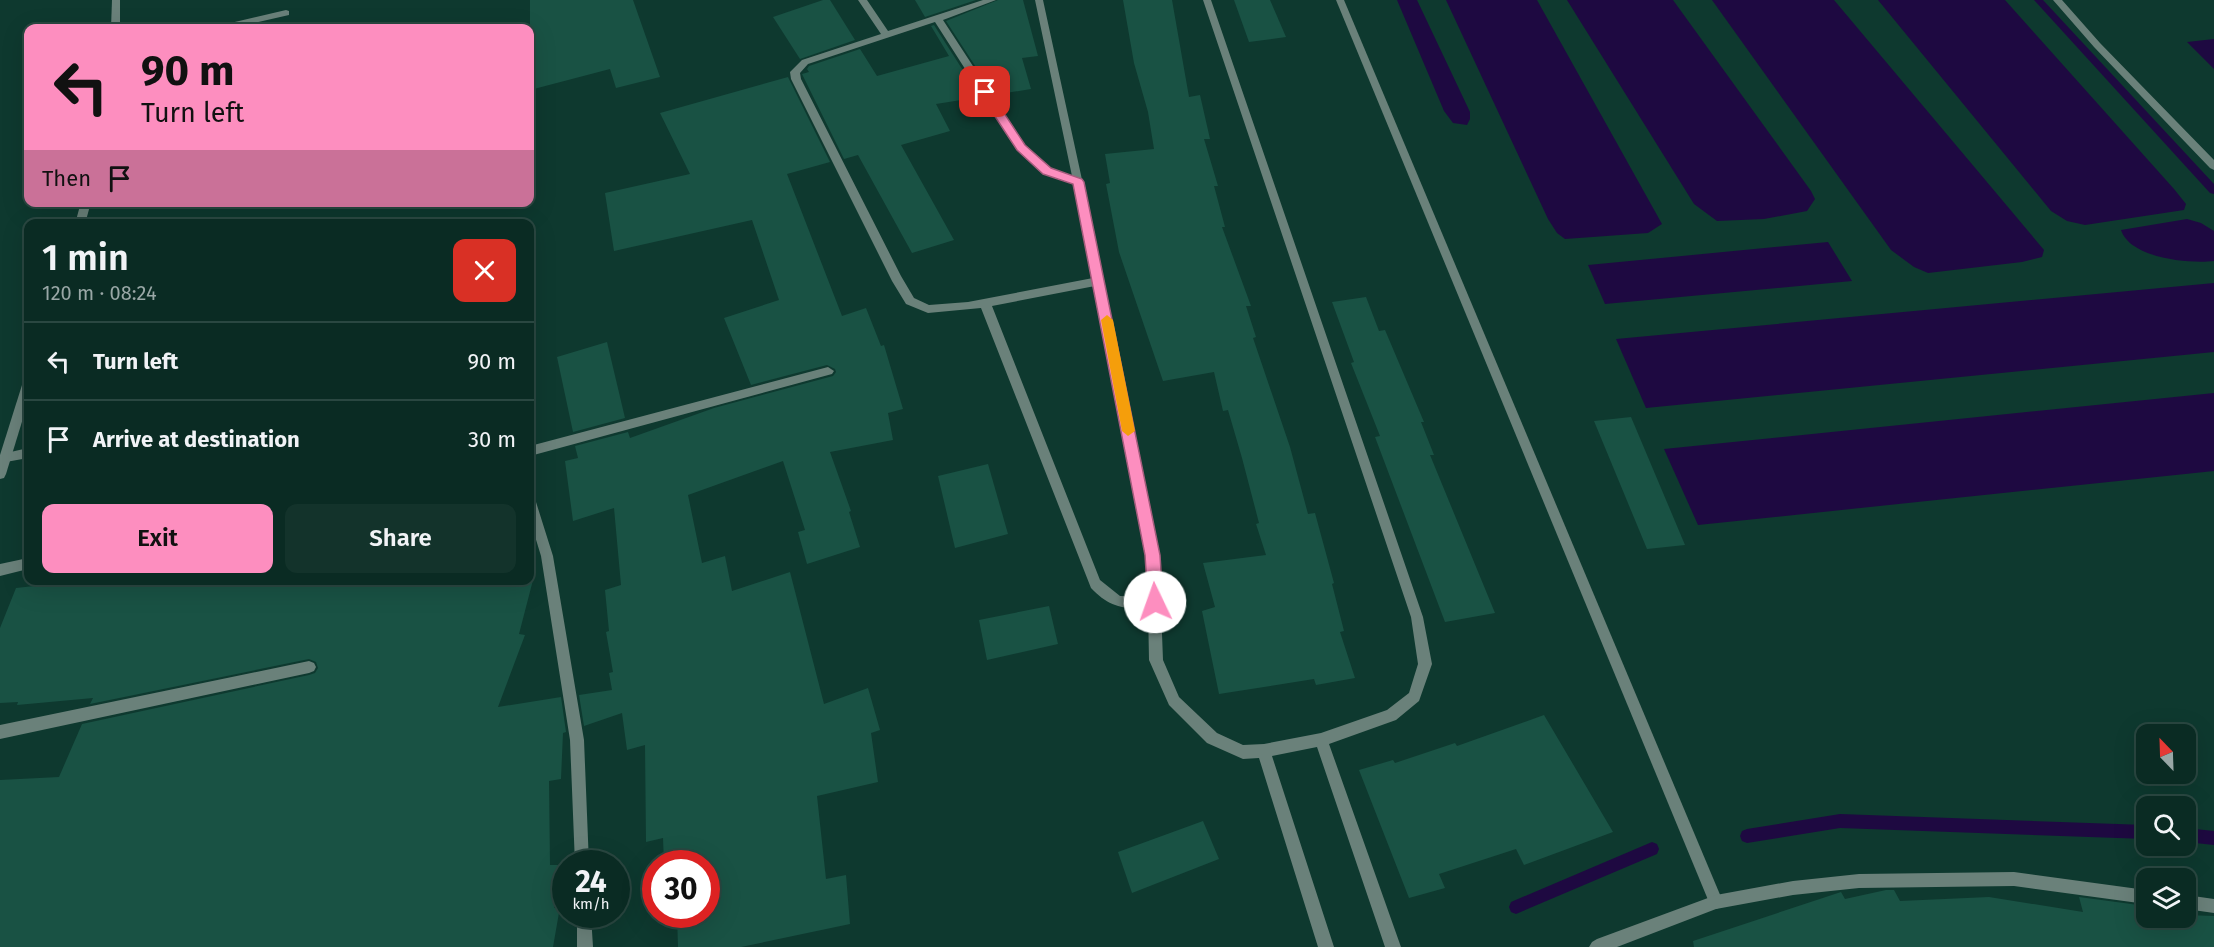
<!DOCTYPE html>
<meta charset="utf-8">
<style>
:root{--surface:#0a2b23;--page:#13332b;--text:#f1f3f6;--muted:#99a7a6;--line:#2a4741;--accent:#fd8ebf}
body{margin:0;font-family:"Fira Sans",sans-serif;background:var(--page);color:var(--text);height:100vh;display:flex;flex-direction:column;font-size:22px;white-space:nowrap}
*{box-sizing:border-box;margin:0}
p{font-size:20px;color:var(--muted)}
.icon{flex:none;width:33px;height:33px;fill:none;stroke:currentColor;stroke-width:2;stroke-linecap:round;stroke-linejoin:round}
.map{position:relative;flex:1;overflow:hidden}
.side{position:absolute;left:24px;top:219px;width:510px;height:366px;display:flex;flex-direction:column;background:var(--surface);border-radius:12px;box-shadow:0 6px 24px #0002,0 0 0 2px var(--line)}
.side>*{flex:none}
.guide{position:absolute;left:24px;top:24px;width:510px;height:183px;border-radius:12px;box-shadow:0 6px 24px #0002,0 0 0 2px var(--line);background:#fd8ebf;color:#111;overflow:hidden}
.needle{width:39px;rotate:337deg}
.controls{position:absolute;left:2136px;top:724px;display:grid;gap:12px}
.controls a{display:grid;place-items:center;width:60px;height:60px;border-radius:12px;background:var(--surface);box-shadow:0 6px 24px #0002,0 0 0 2px var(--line);font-size:30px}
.speed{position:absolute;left:552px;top:850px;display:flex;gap:12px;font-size:30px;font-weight:700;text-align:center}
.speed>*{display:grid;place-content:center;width:78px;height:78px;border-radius:50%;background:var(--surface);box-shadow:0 6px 24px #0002,0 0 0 2px var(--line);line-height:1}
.speed small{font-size:15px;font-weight:400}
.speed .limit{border:9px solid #d22;background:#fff;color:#111}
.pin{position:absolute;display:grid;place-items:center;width:51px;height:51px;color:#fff;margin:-26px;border-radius:12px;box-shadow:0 3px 9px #0006}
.me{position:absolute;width:66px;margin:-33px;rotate:357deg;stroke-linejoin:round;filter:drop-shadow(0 0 4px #0008)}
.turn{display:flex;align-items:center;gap:21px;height:126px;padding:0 18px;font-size:27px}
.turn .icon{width:78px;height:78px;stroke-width:2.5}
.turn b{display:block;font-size:42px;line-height:51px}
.then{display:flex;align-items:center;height:57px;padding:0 18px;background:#0003;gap:12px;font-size:22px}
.round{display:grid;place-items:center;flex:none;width:63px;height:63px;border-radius:12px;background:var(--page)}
.overview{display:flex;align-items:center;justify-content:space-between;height:102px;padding:0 18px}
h1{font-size:36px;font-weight:600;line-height:45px}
.primary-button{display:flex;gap:12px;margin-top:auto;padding:12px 18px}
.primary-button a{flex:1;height:69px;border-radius:12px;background:var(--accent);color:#111;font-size:24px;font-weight:600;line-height:69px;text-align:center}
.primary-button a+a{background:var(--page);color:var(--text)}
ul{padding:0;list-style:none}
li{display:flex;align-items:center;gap:18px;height:78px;padding:0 18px;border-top:2px solid var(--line)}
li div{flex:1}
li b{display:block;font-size:22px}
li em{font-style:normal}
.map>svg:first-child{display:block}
</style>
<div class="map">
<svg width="2214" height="947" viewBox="0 0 2214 947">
<rect width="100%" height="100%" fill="#0e392f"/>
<!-- water -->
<g fill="#1e0941">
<polygon points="1397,0 1417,0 1470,112 1470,119 1467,125 1453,123 1444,111"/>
<polygon points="1446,0 1537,0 1662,224 1648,233 1565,239 1557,233 1548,219"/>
<polygon points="1567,0 1673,0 1811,191 1815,199 1807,211 1764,219 1717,221 1694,204"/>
<polygon points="1712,0 1834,0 2044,250 2042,257 2022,262 1928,273 1914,267 1891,250"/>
<polygon points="1878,0 2005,0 2174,189 2186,204 2184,210 2085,225 2067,221 2051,211"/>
<polygon points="2214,39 2214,69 2187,42"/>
<path d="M 2187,219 L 2201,223 L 2214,231 L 2214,261 C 2188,264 2130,258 2121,230 Z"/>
<polygon points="1828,242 1852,281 1605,304 1588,265"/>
<polygon points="2214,283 2214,352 1646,408 1616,339"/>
<polygon points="2214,393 2214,471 1698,525 1664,449"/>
</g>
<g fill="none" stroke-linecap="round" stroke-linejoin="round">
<!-- stream -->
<g fill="#1e0941" fill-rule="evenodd">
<polygon points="2034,0 2043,0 2214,184 2214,194 2210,193"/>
<polygon points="1840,814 2146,825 2146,839 1840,828 1747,843 1742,841 1740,836 1742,831 1747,829"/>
<polygon points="2186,828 2214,831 2214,845 2186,842"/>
<polygon points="1652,842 1657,844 1659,849 1657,854 1516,914 1511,912 1509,907 1511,902"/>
</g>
</g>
<!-- building -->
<g fill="#195244">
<polygon points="530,0 633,0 660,77 616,88 610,69 530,90"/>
<polygon points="823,0 830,0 855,40 800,59 773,17"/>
<polygon points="915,0 976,0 925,17"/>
<polygon points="998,0 1023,0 1038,56 1022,58 1031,89 994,95 946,21"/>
<polygon points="1123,0 1172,0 1189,97 1200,95 1210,139 1204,139 1218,186 1214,186 1225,227 1222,227 1251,306 1246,306 1256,337 1253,338 1290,447 1308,514 1315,513 1334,583 1332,584 1344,631 1340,632 1355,678 1316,685 1314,679 1219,694 1202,611 1215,607 1203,563 1266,555 1256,524 1259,523 1242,458 1228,410 1223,411 1214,372 1163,381 1119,252 1106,184 1110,183 1105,154 1154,149 1148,112 1134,63"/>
<polygon points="1234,0 1270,0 1286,37 1249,42"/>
<polygon points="934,25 980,97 936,104 950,131 901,145 954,240 912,253 858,155 844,159 802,74 809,72 807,69 809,66 860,49 877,76 949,56 931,26"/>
<polygon points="788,77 830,162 787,174 842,316 866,308 881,346 884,345 903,409 888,413 893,440 830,452 851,511 849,512 860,547 807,564 798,532 805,530 783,461 688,495 702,563 725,556 732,591 790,572 824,704 868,688 880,730 871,733 878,782 817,796 826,879 846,875 850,924 741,947 678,947 677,915 706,915 706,864 664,864 663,838 646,842 645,745 627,750 622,713 584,726 579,695 612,690 609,673 613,672 606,632 609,631 605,590 621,585 614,508 573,521 565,461 578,458 575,446 628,432 630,438 714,408 833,376 836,372 835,369 827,365 751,385 724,318 779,300 752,220 614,251 605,193 690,174 660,113"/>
<polygon points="1366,297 1379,331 1385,330 1424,422 1421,422 1434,455 1430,455 1495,613 1445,622 1375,437 1380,436 1351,363 1354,362 1332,302"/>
<polygon points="607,342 625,418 573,432 557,357"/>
<polygon points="1631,417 1685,545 1647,549 1594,421"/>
<polygon points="988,464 1008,534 955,548 938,476"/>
<polygon points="89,580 533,580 519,634 525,635 498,707 561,697 566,732 563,733 561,779 549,781 550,865 560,865 554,908 560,907 553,947 0,947 0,780 59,777 82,724 309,675 315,673 318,668 316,662 309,659 90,704 93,698 17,705 18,702 0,703 0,628 16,588"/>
<polygon points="1049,606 1058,644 987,660 979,620"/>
<polygon points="1544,715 1613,832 1524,865 1516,849 1439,874 1445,888 1409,898 1359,770 1393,760 1395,763 1455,743 1457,746"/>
<polygon points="1203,821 1219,859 1132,893 1118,852"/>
<polygon points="1886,890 1894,890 1900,901 1989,897 2083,912 2079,897 2146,906 2146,918 2186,918 2186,915 2214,916 2214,947 1694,947 1693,941 1841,892 1845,899"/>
</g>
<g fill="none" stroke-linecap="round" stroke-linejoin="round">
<!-- service -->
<g fill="#6a817a" fill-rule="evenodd">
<polygon points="1336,0 1344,0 1721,897 1723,902 1721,907 1716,909 1711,907"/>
<polygon points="286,10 289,11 289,15 232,28 217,28 222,25"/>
<polygon points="28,448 28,458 6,462 2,460 0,457 2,454"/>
</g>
<!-- minor -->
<g fill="#6a817a" fill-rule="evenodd">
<polygon points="112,0 120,0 120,28 111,28"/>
<path d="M 858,0 L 867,0 L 888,31 L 983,0 L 996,0 L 943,20 L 1025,146 L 1051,169 L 1072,176 L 1035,0 L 1043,0 L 1104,281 L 1159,555 L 1163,660 L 1179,697 L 1217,733 L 1243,745 L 1264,744 L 1321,733 L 1387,710 L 1409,693 L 1418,664 L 1411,617 L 1203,0 L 1211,0 L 1423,617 L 1432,664 L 1419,701 L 1396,720 L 1329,744 L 1401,947 L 1385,947 L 1317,747 L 1272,756 L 1334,947 L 1318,947 L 1259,758 L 1243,759 L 1207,743 L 1169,705 L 1149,660 L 1148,608 C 1123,610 1108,606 1091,588 L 981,308 L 928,313 L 906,304 L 892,281 L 791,79 L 790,72 L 802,60 L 881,34 ZM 935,22 L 1017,150 L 1043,173 L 1073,184 L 1093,278 L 968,302 L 929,305 L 914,298 L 901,276 L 801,79 L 800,73 L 808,64 ZM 1095,286 L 1147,555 L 1148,597 L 1120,596 L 1100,580 L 992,306 Z"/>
<polygon points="2053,0 2062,0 2100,43 2214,160 2214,170 2210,168 2094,47"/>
<polygon points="81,202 91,202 85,224 75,224"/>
<polygon points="828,367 834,371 832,374 530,456 530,446"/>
<polygon points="28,380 28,402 6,474 4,478 0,479 0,455 22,385"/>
<polygon points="530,497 534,498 536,502 553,556 584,740 589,864 575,864 570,740 541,556 530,520"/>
<polygon points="28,558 28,569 0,576 0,564"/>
<polygon points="309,661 314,663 316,667 314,671 309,673 0,739 0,725"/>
<polygon points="2014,872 2146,890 2146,904 2014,886 1859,888 1793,895 1716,909 1617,947 1589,947 1592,942 1597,939 1716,895 1793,881 1859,874"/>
<polygon points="2186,895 2214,899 2214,913 2186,909"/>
<polygon points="577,915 591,915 593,947 577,947"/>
</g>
</g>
<!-- route -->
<polygon fill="#fd8ebf" stroke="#a45c7c" stroke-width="1.5" points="985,88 989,90 1025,145 1051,168 1082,179 1084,182 1160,555 1163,602 1160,607 1155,609 1150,607 1148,602 1145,555 1073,184 1043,174 1017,150 979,92"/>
<!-- slow -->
<polygon fill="#f59e0b" points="1107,315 1113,320 1135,431 1128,436 1122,431 1101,320"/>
</svg>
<div class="controls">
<a><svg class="needle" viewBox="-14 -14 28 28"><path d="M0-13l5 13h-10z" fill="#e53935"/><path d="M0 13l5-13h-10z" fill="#99a7a6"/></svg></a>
<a><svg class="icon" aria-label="search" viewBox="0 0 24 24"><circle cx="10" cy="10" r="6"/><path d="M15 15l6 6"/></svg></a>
<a><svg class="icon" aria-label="layers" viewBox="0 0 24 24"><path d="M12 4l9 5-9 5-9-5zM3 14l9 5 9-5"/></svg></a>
</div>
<div class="speed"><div>24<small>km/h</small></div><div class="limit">30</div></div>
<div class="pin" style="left:985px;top:92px;background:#d93025"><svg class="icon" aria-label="arrive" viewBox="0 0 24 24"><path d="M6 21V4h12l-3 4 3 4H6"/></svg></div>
<svg class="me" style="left:1155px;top:602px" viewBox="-20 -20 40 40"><circle r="19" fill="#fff"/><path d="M0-13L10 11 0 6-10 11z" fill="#fd8ebf"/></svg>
<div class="guide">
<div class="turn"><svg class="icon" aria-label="left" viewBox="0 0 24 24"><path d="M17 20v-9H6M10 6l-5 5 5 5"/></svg><div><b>90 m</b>Turn left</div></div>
<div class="then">Then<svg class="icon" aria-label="arrive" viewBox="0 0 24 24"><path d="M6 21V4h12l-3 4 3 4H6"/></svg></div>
</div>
<section class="side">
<div class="overview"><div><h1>1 min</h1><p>120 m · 08:24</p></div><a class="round" style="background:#d93025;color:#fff"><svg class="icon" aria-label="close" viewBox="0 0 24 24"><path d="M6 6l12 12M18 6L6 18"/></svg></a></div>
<ul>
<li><svg class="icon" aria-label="left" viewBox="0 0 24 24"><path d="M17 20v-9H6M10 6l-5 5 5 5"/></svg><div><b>Turn left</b></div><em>90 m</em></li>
<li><svg class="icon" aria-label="arrive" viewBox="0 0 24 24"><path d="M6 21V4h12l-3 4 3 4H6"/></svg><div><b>Arrive at destination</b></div><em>30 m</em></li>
</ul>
<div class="primary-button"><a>Exit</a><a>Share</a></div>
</section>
</div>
